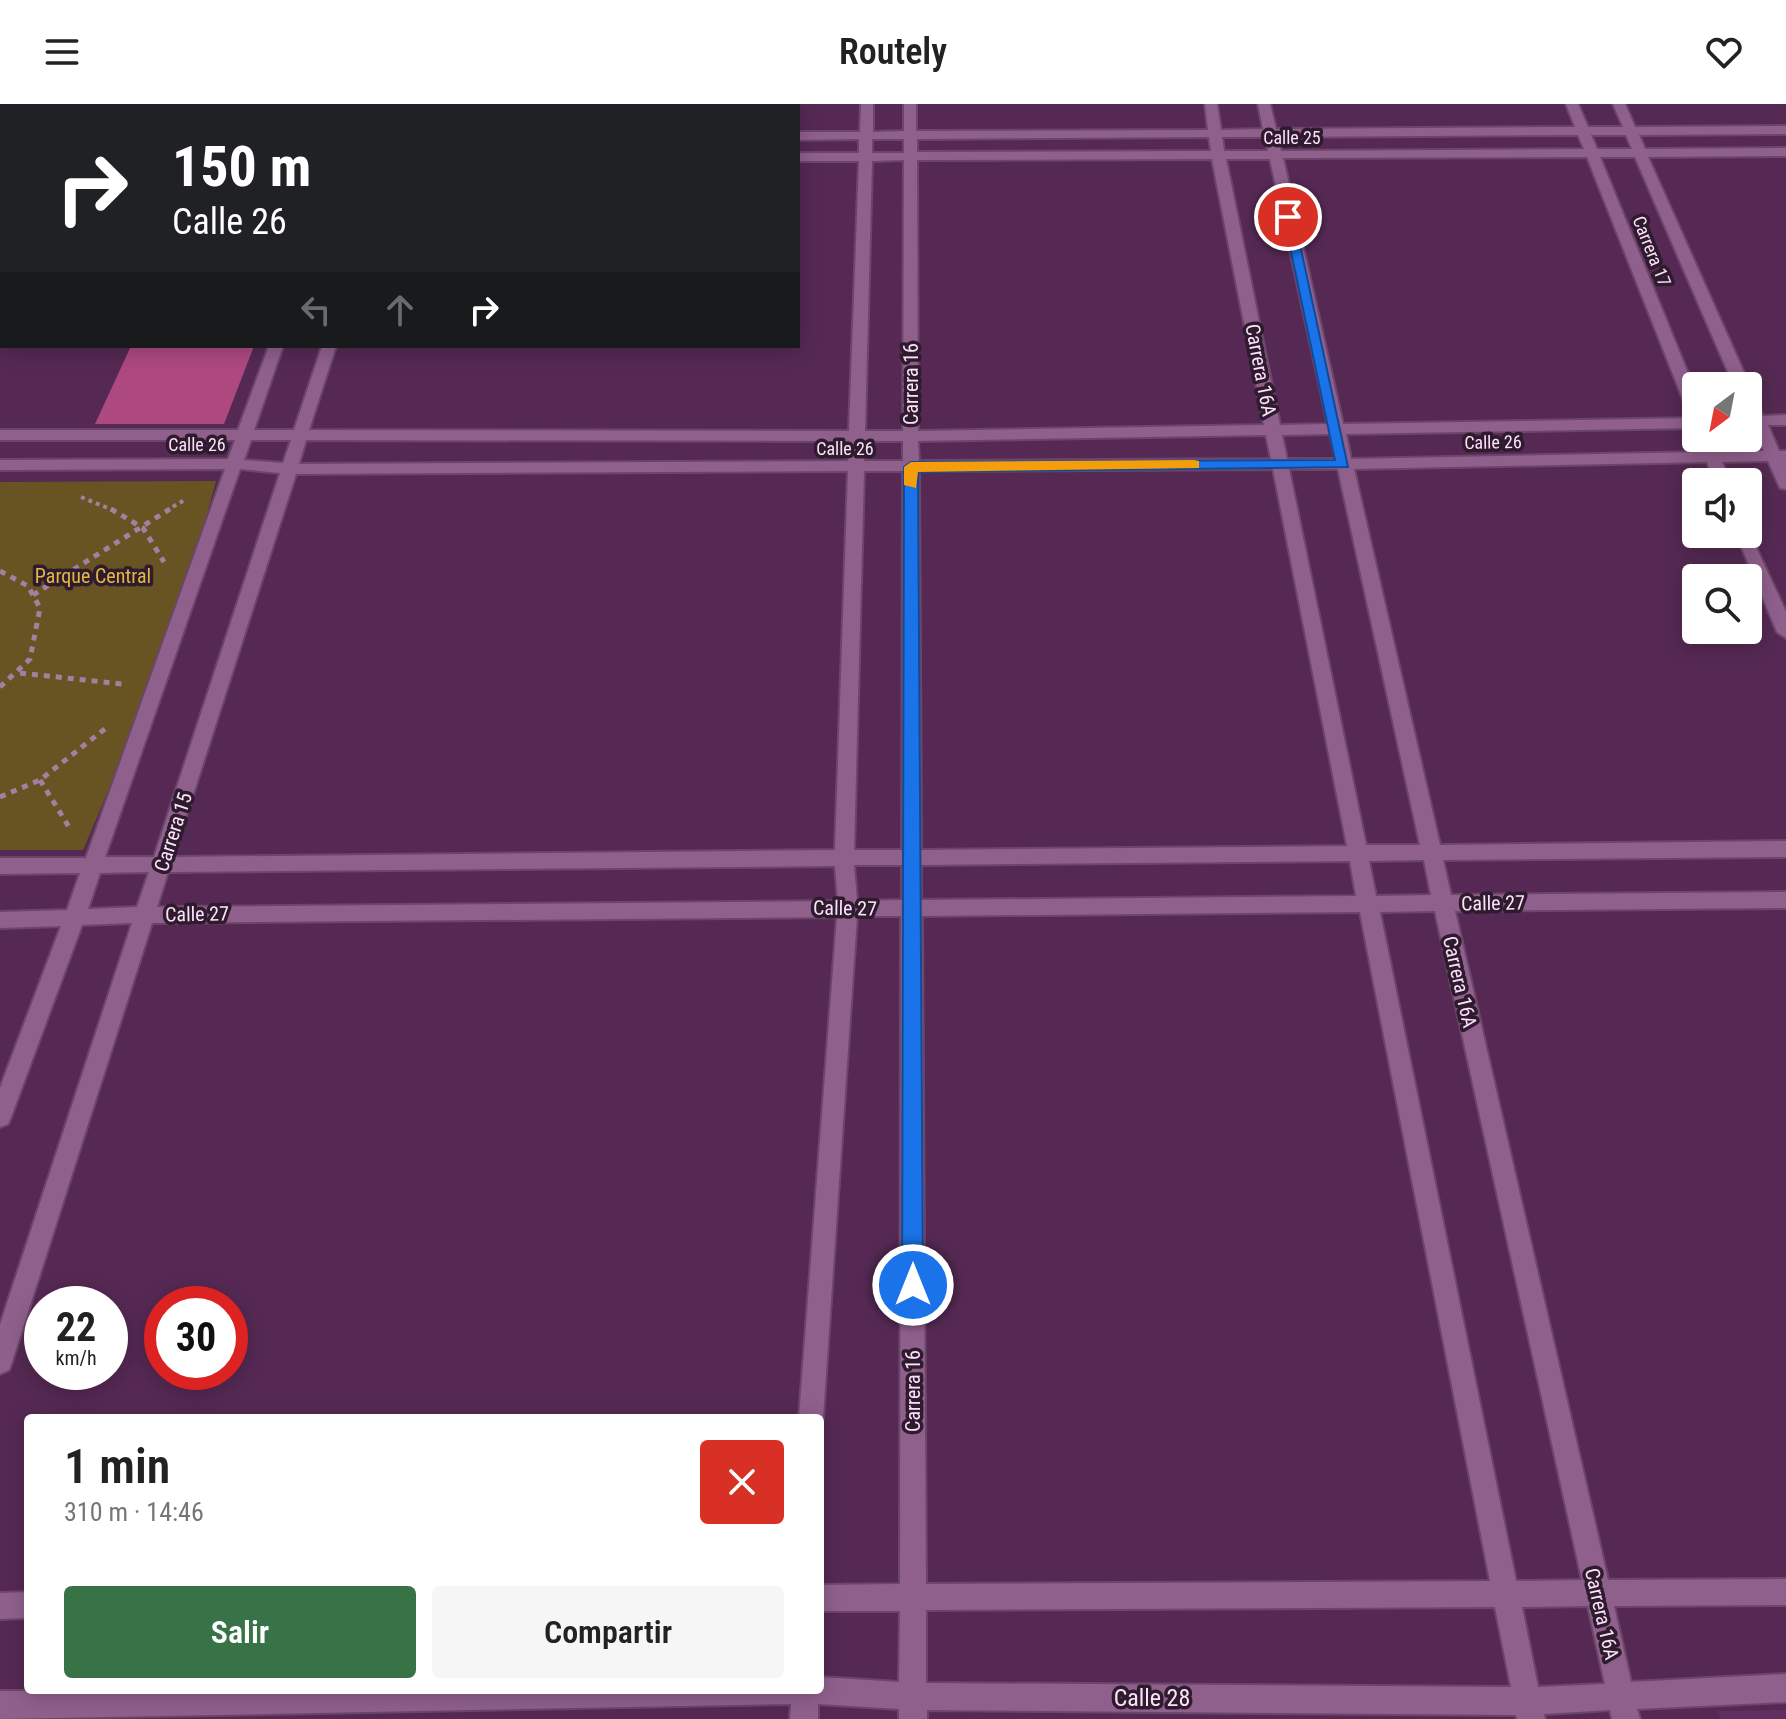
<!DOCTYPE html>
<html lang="es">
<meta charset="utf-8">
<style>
:root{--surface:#fff;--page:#f6f6f6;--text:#222;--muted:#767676;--accent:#377347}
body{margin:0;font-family:"Roboto Condensed",sans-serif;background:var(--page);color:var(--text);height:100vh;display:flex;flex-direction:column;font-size:30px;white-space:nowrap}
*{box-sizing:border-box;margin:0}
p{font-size:26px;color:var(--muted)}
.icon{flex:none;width:44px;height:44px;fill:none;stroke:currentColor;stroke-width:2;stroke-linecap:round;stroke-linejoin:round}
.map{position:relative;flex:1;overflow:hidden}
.details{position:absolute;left:24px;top:1310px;width:800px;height:280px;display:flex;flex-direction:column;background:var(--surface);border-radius:8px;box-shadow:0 4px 20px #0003}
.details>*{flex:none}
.guide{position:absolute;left:0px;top:0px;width:800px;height:244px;box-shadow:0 4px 20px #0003;background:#202124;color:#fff;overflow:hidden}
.needle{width:52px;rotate:212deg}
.buttons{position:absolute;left:1682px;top:268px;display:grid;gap:16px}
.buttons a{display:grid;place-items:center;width:80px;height:80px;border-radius:8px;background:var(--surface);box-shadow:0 4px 20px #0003;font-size:40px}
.speed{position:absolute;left:24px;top:1182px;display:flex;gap:16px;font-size:40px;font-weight:700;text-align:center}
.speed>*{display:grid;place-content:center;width:104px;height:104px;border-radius:50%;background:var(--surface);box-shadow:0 4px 20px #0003;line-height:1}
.speed small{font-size:20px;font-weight:400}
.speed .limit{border:12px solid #d22;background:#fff;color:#111}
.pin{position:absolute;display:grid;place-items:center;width:68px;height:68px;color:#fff;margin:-34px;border:4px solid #fff;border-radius:50%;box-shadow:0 2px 8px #0007}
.me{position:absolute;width:88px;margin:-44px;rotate:0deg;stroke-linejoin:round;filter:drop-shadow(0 0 6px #0008)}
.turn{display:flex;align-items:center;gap:28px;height:168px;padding:0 40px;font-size:36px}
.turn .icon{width:104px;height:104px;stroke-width:2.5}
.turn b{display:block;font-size:56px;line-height:68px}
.lanes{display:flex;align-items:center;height:76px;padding:0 40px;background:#0003;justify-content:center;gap:40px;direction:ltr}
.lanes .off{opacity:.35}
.round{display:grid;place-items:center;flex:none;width:84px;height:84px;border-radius:8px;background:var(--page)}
.head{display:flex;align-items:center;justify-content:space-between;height:136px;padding:0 40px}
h1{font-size:48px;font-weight:600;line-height:60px}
.cta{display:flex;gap:16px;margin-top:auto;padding:16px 40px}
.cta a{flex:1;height:92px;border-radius:8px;background:var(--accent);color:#fff;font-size:32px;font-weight:600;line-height:92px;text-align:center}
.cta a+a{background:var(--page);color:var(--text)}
header{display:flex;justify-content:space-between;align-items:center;height:104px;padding:0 40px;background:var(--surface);font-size:36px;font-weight:600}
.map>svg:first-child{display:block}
</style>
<header><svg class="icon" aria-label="menu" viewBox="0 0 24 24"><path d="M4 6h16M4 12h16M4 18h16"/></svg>Routely<svg class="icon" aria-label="heart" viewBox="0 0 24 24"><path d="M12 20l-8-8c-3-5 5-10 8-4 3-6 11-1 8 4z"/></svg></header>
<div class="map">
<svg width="1786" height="1615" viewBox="0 0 1786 1615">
<rect width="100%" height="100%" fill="#552953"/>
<!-- built -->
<polygon fill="#612f5f" points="1786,1606 1786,1615 1720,1615 1718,1607"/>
<!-- green -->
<polygon fill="#675422" points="216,377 173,534 83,746 0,746 0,378"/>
<!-- building -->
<polygon fill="#ae4980" points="131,242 254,242 224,320 95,320"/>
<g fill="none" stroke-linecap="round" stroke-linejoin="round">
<defs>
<g id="street">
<rect x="408" y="0" width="12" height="2"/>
<path d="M 861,0 L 873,0 L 873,28 L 904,27 L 904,0 L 916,0 L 916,27 L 1208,26 L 1205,0 L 1217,0 L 1221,26 L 1263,25 L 1258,0 L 1270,0 L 1276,25 L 1575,23 L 1566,0 L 1578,0 L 1588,23 L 1623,23 L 1613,0 L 1625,0 L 1635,23 L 1786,22 L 1786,30 L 1639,31 L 1645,45 L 1786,44 L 1786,52 L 1648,53 L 1750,282 L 1748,284 L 1734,282 L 1635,53 L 1600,53 L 1696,289 L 1696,313 L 1688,308 L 1587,53 L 1283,54 L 1343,320 L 1696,314 L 1696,324 L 1346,330 L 1351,355 L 1703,348 L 1697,334 L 1713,334 L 1718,348 L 1764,347 L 1752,322 L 1748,322 L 1748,290 L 1753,292 L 1763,312 L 1786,311 L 1786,321 L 1768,321 L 1779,347 L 1786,347 L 1786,385 L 1780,384 L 1768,357 L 1722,358 L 1730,378 L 1714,378 L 1707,358 L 1354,365 L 1440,741 L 1786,737 L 1786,753 L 1443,756 L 1451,791 L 1786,788 L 1786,804 L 1455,807 L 1608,1476 L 1786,1475 L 1786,1501 L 1614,1502 L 1631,1578 L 1786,1570 L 1786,1598 L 1637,1605 L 1640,1615 L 1612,1615 L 1610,1606 L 1544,1610 L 1545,1615 L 1517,1615 L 1516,1611 L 927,1606 L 927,1615 L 899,1615 L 899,1605 L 818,1600 L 818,1615 L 790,1615 L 791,1600 L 0,1615 L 0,1587 L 820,1586 L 820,1573 L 899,1578 L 900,1507 L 820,1507 L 820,1481 L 900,1480 L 901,812 L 857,812 L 823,1314 L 820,1322 L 820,1314 L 799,1314 L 837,813 L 152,819 L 12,1258 L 9,1266 L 0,1270 L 0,1221 L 132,819 L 82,821 L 11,1013 L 8,1020 L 0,1023 L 0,984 L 61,822 L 0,824 L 0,808 L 67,806 L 80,769 L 0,770 L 0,754 L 86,754 L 225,365 L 0,366 L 0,356 L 228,355 L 235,336 L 0,336 L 0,326 L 238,326 L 269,242 L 283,242 L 254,326 L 294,326 L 322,242 L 336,242 L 309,326 L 849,327 L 859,57 L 798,57 L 798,49 L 859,49 L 859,35 L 798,36 L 798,28 L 860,28 ZM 1578,31 L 1584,45 L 1281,47 L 1278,33 ZM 1591,31 L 1626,31 L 1632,45 L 1597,45 ZM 1209,33 L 1211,47 L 917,48 L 917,35 ZM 1222,33 L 1265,33 L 1268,47 L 1224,47 ZM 872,35 L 904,35 L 904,49 L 872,49 ZM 1212,55 L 1264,321 L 918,327 L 917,56 ZM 1226,55 L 1270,55 L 1328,320 L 1280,321 ZM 904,56 L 903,327 L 865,327 L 872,57 ZM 1330,330 L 1336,355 L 1287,355 L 1282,331 ZM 1266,331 L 1271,355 L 919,357 L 918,337 ZM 251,336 L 291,336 L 283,359 L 244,356 ZM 306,336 L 849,337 L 848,357 L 299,360 ZM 865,337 L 903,337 L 903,357 L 864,357 ZM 240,365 L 280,369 L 154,753 L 105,753 ZM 1273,365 L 1347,742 L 921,746 L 919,367 ZM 1289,365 L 1338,365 L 1420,741 L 1366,741 ZM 848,367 L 835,746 L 173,753 L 296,370 ZM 864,367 L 903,367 L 902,746 L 854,746 ZM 1424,756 L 1431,791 L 1376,792 L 1369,757 ZM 1350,757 L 1356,792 L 921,796 L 921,761 ZM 854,761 L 902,761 L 902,796 L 857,797 ZM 835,762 L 838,797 L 157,803 L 168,768 ZM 149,768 L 137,803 L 88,805 L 100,769 ZM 1435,807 L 1582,1476 L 1516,1477 L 1380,808 ZM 1360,808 L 1490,1477 L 926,1480 L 922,812 ZM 1588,1502 L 1605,1580 L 1538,1583 L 1522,1503 ZM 1495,1503 L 1511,1583 L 926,1579 L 926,1506 Z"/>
<rect x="0" y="34" width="2" height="8"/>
<rect x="0" y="54" width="2" height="8"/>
<polygon points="1748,426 1786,508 1786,534 1777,528 1736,430 1748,430"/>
<polygon points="28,1488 28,1514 0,1515 0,1489"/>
</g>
</defs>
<!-- street casing -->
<use href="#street" stroke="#6c466a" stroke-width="4"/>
<!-- path-far1 -->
<g stroke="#a37fa1" stroke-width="4" stroke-dasharray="4 4" stroke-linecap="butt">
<polyline points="81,393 115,407"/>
<polyline points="166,407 186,395"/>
</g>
<!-- path -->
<g stroke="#a37fa1" stroke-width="5" stroke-dasharray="6 6" stroke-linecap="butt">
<polyline points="111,405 143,424 164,458"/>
<polyline points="0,467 28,482 40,504 30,555 0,583"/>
<polyline points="33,491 170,405"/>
<polyline points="20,569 122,580"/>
<polyline points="40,676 69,723"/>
<polyline points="0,693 40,676 106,624"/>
</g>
<!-- street -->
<use href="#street" fill="#90608d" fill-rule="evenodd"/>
</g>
<!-- route -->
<polygon fill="#1a73e8" stroke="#114b97" stroke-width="2" points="1283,110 1294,113 1348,363 918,368 923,1181 920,1188 913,1191 905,1188 902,1181 904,363 911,358 1335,356"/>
<!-- slow -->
<polygon fill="#f59e0b" points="1194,356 1199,357 1199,364 918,368 916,384 904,381 904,363 911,358"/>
<g text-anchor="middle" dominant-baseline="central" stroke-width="7" stroke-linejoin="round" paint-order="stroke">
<!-- far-street labels -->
<g font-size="18" fill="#fce1fa" stroke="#2f1b2e">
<text x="1292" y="33">Calle 25</text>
<text transform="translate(1652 147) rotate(68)">Carrera 17</text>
<text transform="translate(1493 338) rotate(-1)">Calle 26</text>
<text x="197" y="340">Calle 26</text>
<text x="845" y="344">Calle 26</text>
</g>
<!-- street labels -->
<g font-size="20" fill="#fce1fa" stroke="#2f1b2e">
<text transform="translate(1261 266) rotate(79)">Carrera 16A</text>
<text transform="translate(911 280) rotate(-90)">Carrera 16</text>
<text transform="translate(173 728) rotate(-72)">Carrera 15</text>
<text transform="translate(1493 799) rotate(-1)">Calle 27</text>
<text transform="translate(845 804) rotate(1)">Calle 27</text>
<text transform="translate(197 810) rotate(-1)">Calle 27</text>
<text transform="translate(1460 878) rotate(77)">Carrera 16A</text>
<text transform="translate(913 1287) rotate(-90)">Carrera 16</text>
<text transform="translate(1602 1510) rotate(77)">Carrera 16A</text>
</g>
<!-- park labels -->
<g font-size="20" fill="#e3b840" stroke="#2f1b2e">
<text x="93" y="472">Parque Central</text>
</g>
<!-- near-street labels -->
<g font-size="24" fill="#fce1fa" stroke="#2f1b2e">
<text x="1152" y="1594">Calle 28</text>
</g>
</g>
</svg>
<div class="buttons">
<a><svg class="needle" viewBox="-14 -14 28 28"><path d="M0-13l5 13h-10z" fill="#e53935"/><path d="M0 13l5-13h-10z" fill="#767676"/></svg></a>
<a><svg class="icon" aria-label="sound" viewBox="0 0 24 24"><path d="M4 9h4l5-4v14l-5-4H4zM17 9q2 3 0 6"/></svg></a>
<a><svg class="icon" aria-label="search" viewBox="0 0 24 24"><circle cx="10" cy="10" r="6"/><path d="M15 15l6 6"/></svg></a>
</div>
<div class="speed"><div>22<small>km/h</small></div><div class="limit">30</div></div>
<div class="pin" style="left:1288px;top:113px;background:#d93025"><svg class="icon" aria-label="arrive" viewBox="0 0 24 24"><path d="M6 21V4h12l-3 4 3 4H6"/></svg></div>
<svg class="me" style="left:913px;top:1181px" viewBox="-20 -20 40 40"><circle r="17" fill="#1a73e8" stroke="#fff" stroke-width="3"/><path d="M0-11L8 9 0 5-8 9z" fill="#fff"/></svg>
<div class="guide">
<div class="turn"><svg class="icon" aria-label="right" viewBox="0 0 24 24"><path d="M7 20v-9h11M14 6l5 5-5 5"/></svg><div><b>150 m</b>Calle 26</div></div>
<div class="lanes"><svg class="icon off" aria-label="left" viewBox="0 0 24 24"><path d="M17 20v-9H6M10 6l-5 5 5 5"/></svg><svg class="icon off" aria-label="ahead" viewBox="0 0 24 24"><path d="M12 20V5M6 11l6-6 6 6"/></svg><svg class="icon" aria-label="right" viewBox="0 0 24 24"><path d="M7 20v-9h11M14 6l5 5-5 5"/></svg></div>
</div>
<section class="details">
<div class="head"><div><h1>1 min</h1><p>310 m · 14:46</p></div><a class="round" style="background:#d93025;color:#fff"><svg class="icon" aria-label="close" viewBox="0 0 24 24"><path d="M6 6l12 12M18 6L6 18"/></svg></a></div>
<div class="cta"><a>Salir</a><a>Compartir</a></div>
</section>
</div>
